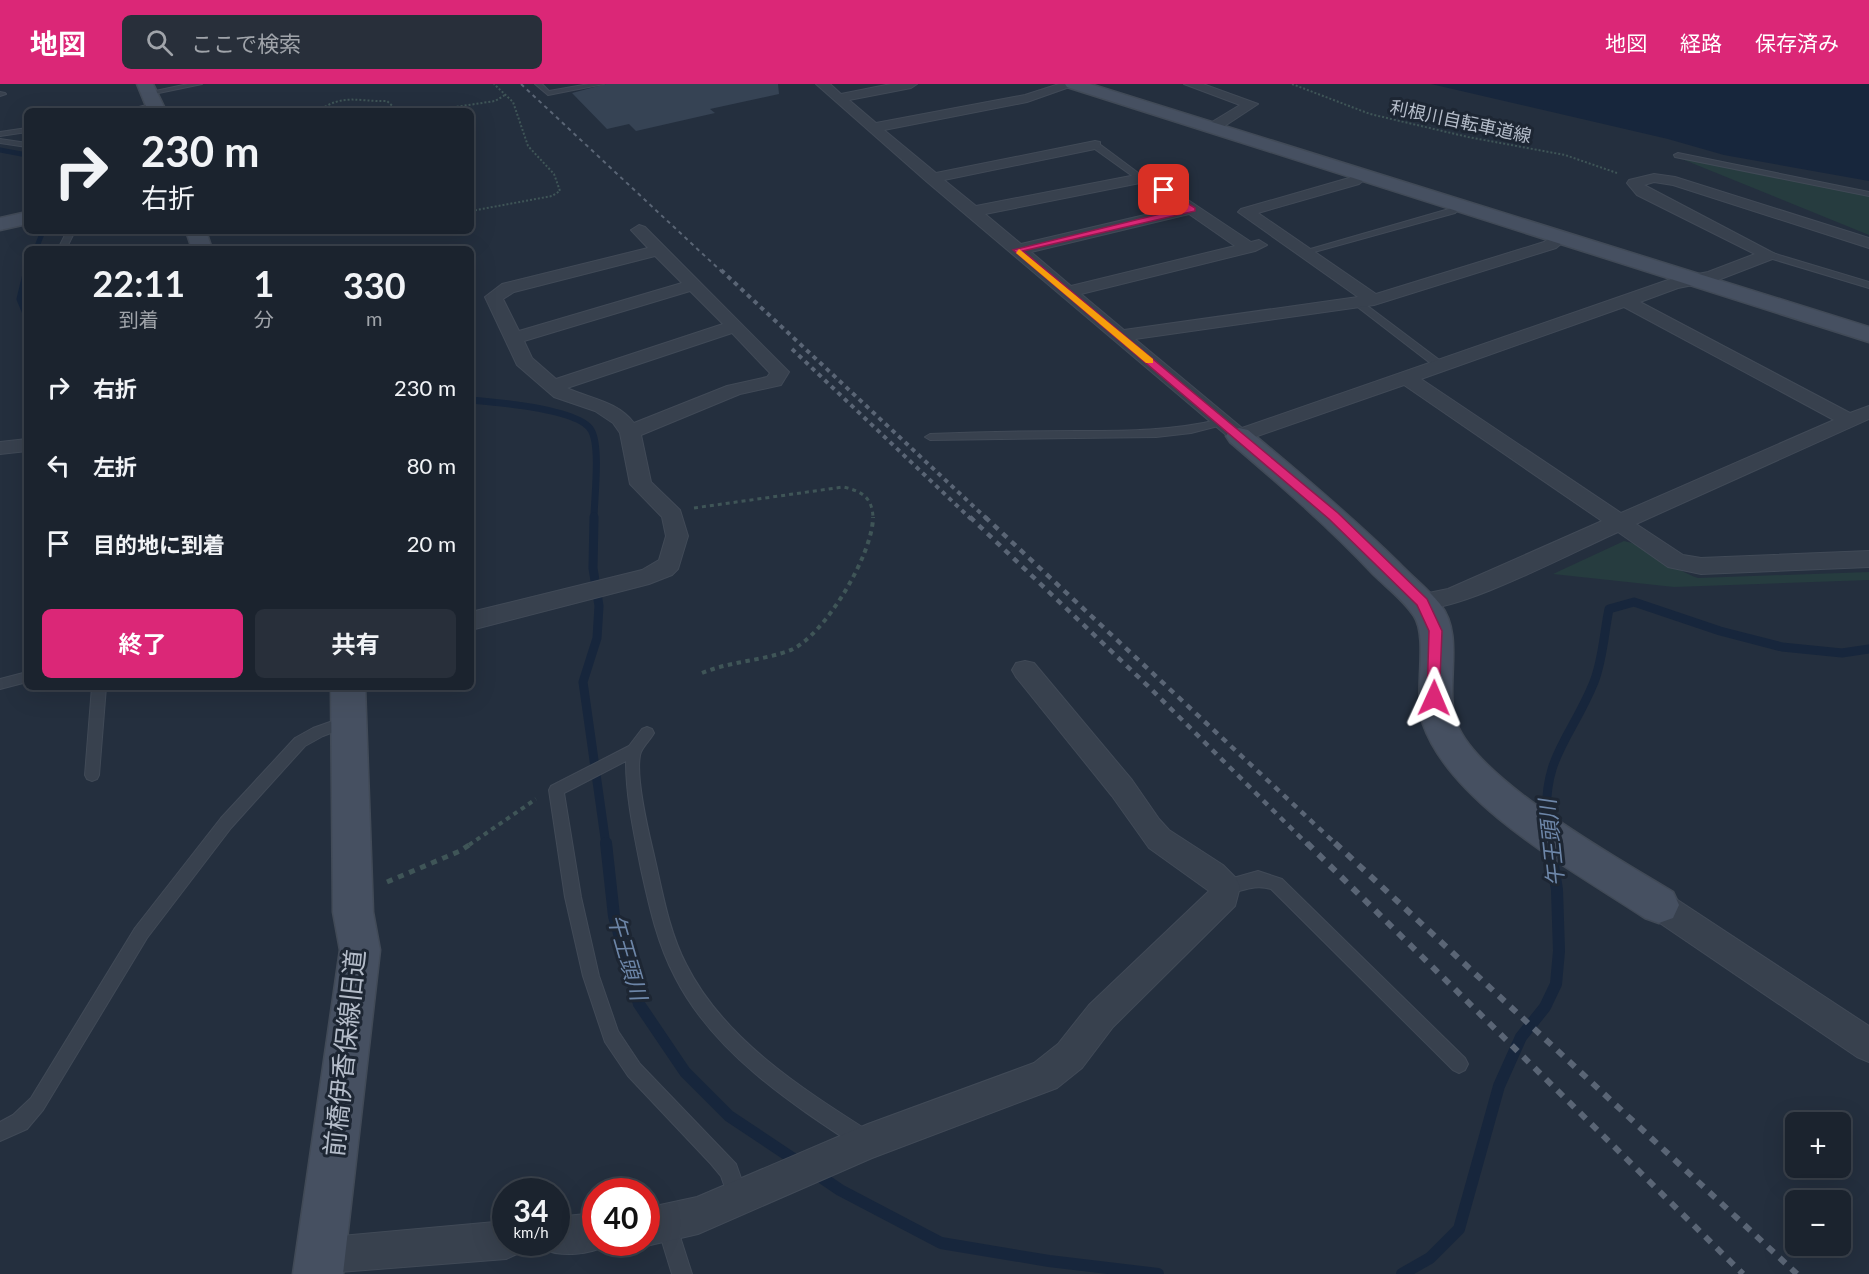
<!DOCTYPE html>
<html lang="ja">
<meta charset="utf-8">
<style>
:root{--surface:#1b232e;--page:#282f3a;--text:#f1f3f6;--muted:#a0a4aa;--line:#39404a;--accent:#db2777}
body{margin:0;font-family:Lato,"Noto Sans JP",sans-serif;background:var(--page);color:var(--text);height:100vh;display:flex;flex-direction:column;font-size:22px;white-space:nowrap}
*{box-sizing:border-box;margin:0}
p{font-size:20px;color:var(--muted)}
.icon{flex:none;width:33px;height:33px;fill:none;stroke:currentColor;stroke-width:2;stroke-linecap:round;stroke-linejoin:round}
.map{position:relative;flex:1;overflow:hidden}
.panel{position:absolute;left:24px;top:162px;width:450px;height:444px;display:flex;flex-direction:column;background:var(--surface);border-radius:9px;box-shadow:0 6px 24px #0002,0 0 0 2px var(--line)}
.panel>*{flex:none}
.banner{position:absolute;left:24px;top:24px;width:450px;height:126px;border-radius:9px;box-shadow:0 6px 24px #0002,0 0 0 2px var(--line);background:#1b232e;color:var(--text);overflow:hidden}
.buttons{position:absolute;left:1785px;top:1028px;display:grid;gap:12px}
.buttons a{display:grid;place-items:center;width:66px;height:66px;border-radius:9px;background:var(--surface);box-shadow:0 6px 24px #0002,0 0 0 2px var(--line);font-size:30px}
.speed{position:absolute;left:492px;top:1094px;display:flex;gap:12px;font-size:30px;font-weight:700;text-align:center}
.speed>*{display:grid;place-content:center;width:78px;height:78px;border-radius:50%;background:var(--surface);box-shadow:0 6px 24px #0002,0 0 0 2px var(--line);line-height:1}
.speed small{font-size:15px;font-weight:400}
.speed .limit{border:9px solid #d22;background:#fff;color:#111}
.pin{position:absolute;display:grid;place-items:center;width:51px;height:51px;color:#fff;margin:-26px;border-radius:12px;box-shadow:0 3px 9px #0006}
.me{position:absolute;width:66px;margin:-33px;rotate:1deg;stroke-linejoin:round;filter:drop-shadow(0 0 4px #0008)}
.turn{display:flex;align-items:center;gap:21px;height:126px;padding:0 18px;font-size:27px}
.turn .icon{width:78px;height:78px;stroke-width:2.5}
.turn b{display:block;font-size:42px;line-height:51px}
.eta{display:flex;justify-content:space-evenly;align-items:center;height:102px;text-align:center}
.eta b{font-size:36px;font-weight:700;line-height:42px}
.button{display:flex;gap:12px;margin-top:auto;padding:12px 18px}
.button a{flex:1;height:69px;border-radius:9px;background:var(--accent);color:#fff;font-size:24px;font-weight:700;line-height:69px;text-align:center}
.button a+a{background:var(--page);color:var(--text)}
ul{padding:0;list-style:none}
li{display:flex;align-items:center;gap:18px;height:78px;padding:0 18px}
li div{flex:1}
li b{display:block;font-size:22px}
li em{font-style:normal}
header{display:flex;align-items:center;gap:36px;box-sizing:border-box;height:84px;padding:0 30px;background:var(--accent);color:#fff}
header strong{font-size:28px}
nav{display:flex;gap:33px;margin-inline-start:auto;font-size:21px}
.search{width:420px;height:54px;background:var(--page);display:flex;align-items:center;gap:15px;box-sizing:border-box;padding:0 21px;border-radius:9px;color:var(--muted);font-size:22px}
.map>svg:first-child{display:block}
</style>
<header>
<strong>地図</strong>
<div class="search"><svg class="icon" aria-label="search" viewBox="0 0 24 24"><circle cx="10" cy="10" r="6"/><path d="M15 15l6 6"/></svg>ここで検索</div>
<nav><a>地図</a><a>経路</a><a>保存済み</a></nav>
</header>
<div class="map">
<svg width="1869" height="1190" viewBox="0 0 1869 1190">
<rect width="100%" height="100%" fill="#242f3e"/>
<!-- green -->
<g fill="#263c3f">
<polygon points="1678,69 1869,108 1869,151 1672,71"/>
<path d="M 1624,457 C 1652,462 1671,485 1698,494 L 1869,488 L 1869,496 L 1674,503 L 1553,490 Z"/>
</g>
<!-- water -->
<polygon fill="#17263c" points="1431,0 1869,0 1869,97 1724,71 1668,55"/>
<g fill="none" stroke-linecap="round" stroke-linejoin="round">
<!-- stream-far3 -->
<g stroke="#17263c" stroke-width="5">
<polyline points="0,66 27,71"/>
<polyline points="36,165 43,147"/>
</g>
<!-- stream-far2 -->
<g stroke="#17263c" stroke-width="7">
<polyline points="27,186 20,215 27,232"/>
<path d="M 471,316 C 495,318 579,325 591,346 C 601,362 594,415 594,435"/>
</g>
<!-- stream-far1 -->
<g stroke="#17263c" stroke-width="9">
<polyline points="594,433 593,484 599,522 597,554 583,598 606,761"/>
<path d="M 1547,740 C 1542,672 1571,655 1594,598 C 1603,575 1604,549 1609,525 L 1634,518 L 1720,547 L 1782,563 L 1842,569 L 1869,565"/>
</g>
<!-- stream -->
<g stroke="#17263c" stroke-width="12">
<polyline points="606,759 614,832 639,920 685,988 729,1032 801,1080"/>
<polyline points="815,1089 840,1106 941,1159 1049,1177 1158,1190"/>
<polyline points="1402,1190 1430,1174 1459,1145 1499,1002 1521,953 1545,923 1556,900 1559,867 1557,806 1550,762"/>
</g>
</g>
<!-- building -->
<polygon fill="#364354" points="606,0 778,0 779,10 710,25 715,29 636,47 629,40 607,45 572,9"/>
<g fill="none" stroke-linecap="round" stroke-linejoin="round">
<defs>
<g id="lane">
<polygon points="188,0 202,0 149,11 146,9"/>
<polygon points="535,0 542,0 549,7 589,0 604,0 548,11"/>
<polygon points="0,8 5,9 6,10 0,12"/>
<polygon points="154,19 156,22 136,27 124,27"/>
<polygon points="27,44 27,48 0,52 0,48"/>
<polygon points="0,55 27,59 27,63 0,59"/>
<polygon points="1092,59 1098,59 1145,94 1138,96 1092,63"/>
<polygon points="1678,69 1869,108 1869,112 1675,73 1674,71"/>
<polygon points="1455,120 1462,122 1455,129 1307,170 1300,168 1449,125"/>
<polygon points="67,147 75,147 66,165 58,165"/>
<polygon points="1769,168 1869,198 1869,204 1766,173 1766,169"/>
<polygon points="1355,217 1361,217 1446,281 1446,285 1438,285 1355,221"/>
<path d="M 1222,335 L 1227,338 L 1226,340 L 1191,349 L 1156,353 L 930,356 L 925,353 L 930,350 C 979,348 1028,347 1077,347 C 1128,347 1172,347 1222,335 Z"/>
<polygon points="27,588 27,598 0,605 0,595"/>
<polygon points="92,603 106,603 99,691 97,695 92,697 87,695 85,691"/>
<polygon points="347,632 352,633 354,637 352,641 323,652 305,662 231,744 147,854 43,1026 27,1045 0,1057 0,1038 13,1031 31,1014 135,844 221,734 295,654 313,644"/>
<path d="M 647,643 L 652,645 L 654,649 C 651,655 644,661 641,668 C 634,687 648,746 653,767 C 662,805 668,845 686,880 C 724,956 804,1006 873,1050 L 875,1057 L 873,1064 L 866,1066 L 859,1064 C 790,1019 713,968 675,893 C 657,859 649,821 641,785 C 634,749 626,714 626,677 L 564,709 L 581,813 L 599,892 L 618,947 L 640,980 L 736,1080 L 748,1114 L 745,1121 L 738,1124 L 731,1121 L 721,1092 L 711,1080 L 628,992 L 605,958 L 583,892 L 565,813 L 549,706 L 551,702 L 629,662 L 642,645 Z"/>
<path d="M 1258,787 L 1282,795 L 1465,974 L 1468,980 L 1465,986 L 1459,989 L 1453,986 L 1271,805 C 1248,798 1235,814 1219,808 L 1217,803 L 1219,798 Z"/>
<polygon points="667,1131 674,1134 692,1190 672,1190 657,1141 660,1134"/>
</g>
<g id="street">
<path d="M 816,0 L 830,0 L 841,10 L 891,0 L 917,0 L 911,4 L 849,16 L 876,39 L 1025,11 L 1059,0 L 1078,0 L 1027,18 L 884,46 L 936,89 L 1095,57 L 1100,58 L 1100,64 L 1095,65 L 944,96 L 976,122 L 1141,90 L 1155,94 L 1251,158 L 1259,156 L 1267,161 L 1255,167 L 1081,210 L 1124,246 L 1358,213 L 1238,128 L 1241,125 L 1349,94 L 1363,87 L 1370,91 L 1359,100 L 1258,129 L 1376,210 L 1544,158 L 1554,151 L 1566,151 L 1568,154 L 1556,164 L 1374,221 L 1135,255 L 1242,344 L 1668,196 L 1708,188 L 1755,170 L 1637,111 L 1627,99 L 1629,96 L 1654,90 L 1675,93 L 1869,154 L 1869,164 L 1673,101 L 1654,98 L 1644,101 L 1777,171 L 1775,174 L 1718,196 L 1678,204 L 1640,218 L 1850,329 L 1869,322 L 1869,335 L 1636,440 L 1683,471 L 1701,474 L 1869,467 L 1869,483 L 1701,490 L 1668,483 L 1618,448 C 1579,465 1449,534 1414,524 L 1410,518 L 1414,512 L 1448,505 L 1602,437 L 1404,301 L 1246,356 L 1232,356 L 926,97 ZM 1140,99 L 1179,123 L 1021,160 L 985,130 ZM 1189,130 L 1235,162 L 1071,202 L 1031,168 ZM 1624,223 L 1834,336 L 1621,429 L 1421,295 Z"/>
<polygon points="1184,0 1203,0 1258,20 1217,47 1207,47 1207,41 1240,21"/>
<path d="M 639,141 L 645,143 L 789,288 L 781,301 L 740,310 L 641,351 L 651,398 L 680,426 L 688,452 L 678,485 L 672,491 L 649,500 L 471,546 L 471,528 L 642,486 L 659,476 L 666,452 L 662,433 L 630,400 L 620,349 L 613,339 L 595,327 L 554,313 L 517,281 L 485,213 L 502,200 L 648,164 L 631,146 ZM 655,172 L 682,199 L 519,247 L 503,215 L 514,208 ZM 690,207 L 723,240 L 556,295 L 532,274 L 524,257 ZM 732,249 L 770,289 L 767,293 L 727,302 L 634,339 C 617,317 591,315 567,304 Z"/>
<polygon points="27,355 27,367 0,370 0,358"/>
<polygon points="1025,577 1034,579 1132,696 1159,735 1169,746 1223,781 1236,794 1240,803 1235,822 1113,943 1082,984 1057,1004 872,1074 698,1150 646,1162 637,1158 646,1158 646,1124 697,1113 868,1040 1034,979 1058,960 1089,921 1209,807 1149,764 1112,712 1016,593 1012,586 1016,579"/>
<polygon points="1659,807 1670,811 1869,942 1869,978 1857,973 1648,831 1644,821 1648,811"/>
<path d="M 596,1129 L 596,1158 L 611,1158 L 609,1161 C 589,1170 563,1174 543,1165 L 540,1158 L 556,1158 L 556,1133 Z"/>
<polygon points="506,1137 506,1158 524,1158 519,1169 506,1175 314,1190 306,1186 300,1173 306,1160 319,1154"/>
</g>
<g id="secondary">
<polygon points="137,0 153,0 166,27 148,27"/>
<polygon points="1065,0 1090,0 1869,243 1869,258 1067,3"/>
<polygon points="27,128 27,140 0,146 0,134"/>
<polygon points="186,147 206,147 212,165 192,165"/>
<path d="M 1239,344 L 1248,346 C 1300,389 1350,431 1398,478 C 1411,492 1428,505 1440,520 C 1466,553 1443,603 1457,640 C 1479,697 1619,775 1673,808 L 1679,821 L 1673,834 L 1659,839 L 1645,834 C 1576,788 1451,721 1423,640 C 1413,610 1429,555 1414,532 C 1404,516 1386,503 1373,490 C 1328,442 1279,400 1230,358 L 1226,352 L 1230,346 Z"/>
<polygon points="331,603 365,603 373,828 380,866 343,1190 293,1190 340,866 333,828"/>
</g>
</defs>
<!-- lane casing -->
<use href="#lane" stroke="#414a57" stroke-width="2"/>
<!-- street casing -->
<use href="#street" stroke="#414a57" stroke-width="2"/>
<!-- secondary casing -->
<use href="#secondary" stroke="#414a57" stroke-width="3"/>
<!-- path-far3 -->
<g stroke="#3f5557" stroke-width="2" stroke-dasharray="2 2" stroke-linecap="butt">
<polyline points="1292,0 1370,30 1468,53 1565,71 1617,89"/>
<path d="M 318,27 C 344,9 358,18 387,17 L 398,27"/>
<polyline points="429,27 495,17 505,11"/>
<polyline points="471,127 552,112 560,107 554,90 528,62 513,18 494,0"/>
</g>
<!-- path-far2 -->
<path stroke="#3f5557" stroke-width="3" stroke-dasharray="4 4" stroke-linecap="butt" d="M 694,424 L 843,403 C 862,407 873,414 873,435"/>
<!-- path-far1 -->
<g stroke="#3f5557" stroke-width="4" stroke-dasharray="4.5 4.5" stroke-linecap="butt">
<path d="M 702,589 C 731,577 762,577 791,566 C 825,551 873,470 873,433"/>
<polyline points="469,761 536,715"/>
</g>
<!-- path -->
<polyline stroke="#3f5557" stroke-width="5" stroke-dasharray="6 6" stroke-linecap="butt" points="387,798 460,767 472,759"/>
<!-- lane -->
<use href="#lane" fill="#38414e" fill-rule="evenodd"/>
<!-- street -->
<use href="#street" fill="#38414e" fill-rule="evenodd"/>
<!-- secondary -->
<use href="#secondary" fill="#465061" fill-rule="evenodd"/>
<!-- rail-far3 -->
<polyline stroke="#5a6575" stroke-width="2" stroke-dasharray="4 4" stroke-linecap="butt" points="521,0 722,188"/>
<!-- rail-far2 -->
<g stroke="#5a6575" stroke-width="4" stroke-dasharray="4.5 4.5" stroke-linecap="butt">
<polyline points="721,186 987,435"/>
<polyline points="792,265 971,435"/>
</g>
<!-- rail-far1 -->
<g stroke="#5a6575" stroke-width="4.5" stroke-dasharray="6 6" stroke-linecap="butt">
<polyline points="970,433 1150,604 1308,761"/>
<polyline points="985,433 1337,761"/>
</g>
<!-- rail -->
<g stroke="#5a6575" stroke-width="6" stroke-dasharray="8 8" stroke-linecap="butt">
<polyline points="1307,759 1743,1190"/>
<polyline points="1335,759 1797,1190"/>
</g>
</g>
<!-- route -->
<polygon fill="#db2777" stroke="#8e194d" stroke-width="1.5" points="1164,104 1195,124 1195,127 1023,167 1338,429 1427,515 1442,547 1439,618 1434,619 1427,614 1429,547 1417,521 1329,435 1013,166 1185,124 1161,108"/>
<!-- slow -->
<polygon fill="#f59e0b" points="1019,165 1153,275 1153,279 1146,279 1016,169"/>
<g text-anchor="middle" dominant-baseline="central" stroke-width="6" stroke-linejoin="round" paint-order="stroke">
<!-- far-street labels -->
<g font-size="18" fill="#b4bcc9" stroke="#1d2633">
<text transform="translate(1461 37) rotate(12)">利根川自転車道線</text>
</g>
<!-- water labels -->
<g font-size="22" font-style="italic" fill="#6d86a8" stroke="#1d2633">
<text transform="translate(1551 759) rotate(-96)">午王頭川</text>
<text transform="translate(628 873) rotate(74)">午王頭川</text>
</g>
<!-- near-street labels -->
<g font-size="26" fill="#b4bcc9" stroke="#1d2633">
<text transform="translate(344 969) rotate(-84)">前橋伊香保線旧道</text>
</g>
</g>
</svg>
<div class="buttons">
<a>+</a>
<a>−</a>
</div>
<div class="speed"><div>34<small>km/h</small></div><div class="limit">40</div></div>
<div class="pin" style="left:1164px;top:106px;background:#d93025"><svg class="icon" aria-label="arrive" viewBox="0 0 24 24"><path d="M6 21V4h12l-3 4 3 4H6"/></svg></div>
<svg class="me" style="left:1434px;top:614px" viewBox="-20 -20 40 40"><path d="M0-17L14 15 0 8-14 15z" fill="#db2777" stroke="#fff" stroke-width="4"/></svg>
<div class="banner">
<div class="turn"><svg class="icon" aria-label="right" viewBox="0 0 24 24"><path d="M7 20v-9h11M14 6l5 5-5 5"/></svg><div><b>230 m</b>右折</div></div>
</div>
<section class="panel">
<div class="eta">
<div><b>22:11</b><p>到着</p></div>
<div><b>1</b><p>分</p></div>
<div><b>330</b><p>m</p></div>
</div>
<ul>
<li><svg class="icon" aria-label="right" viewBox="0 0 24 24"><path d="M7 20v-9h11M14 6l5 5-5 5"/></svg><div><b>右折</b></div><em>230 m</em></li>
<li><svg class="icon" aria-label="left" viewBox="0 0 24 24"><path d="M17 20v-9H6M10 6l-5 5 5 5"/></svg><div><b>左折</b></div><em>80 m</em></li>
<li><svg class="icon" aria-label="arrive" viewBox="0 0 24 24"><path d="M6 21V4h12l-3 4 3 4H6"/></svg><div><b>目的地に到着</b></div><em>20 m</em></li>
</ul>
<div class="button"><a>終了</a><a>共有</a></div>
</section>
</div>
